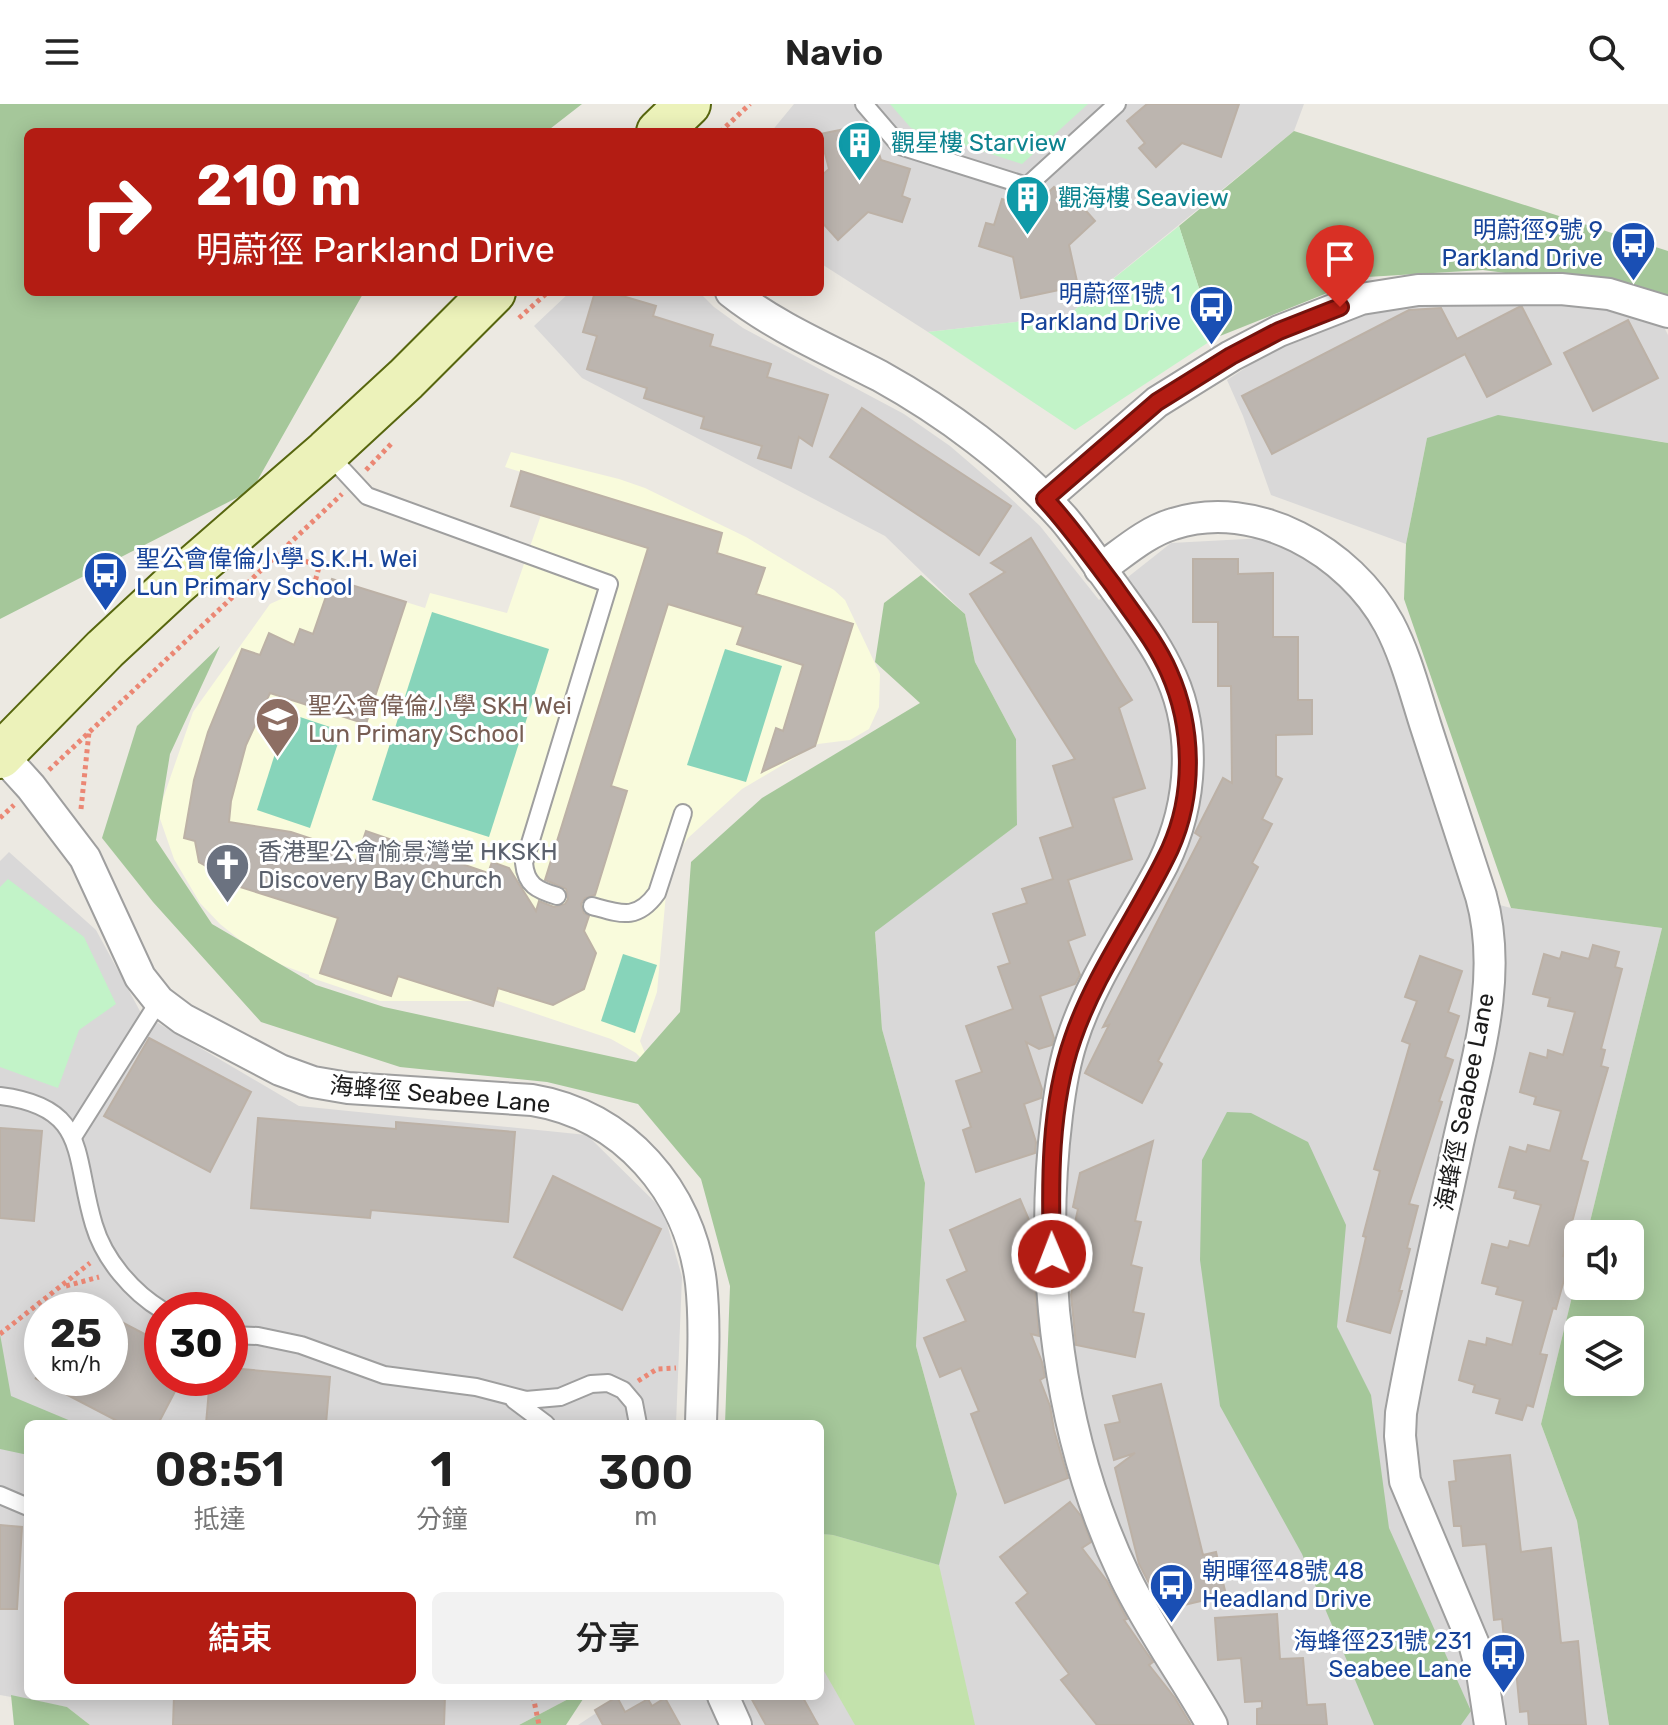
<!DOCTYPE html>
<html lang="zh-TW">
<meta charset="utf-8">
<style>
:root{--surface:#fff;--page:#f2f2f2;--text:#222;--muted:#767676;--accent:#b31c13}
body{margin:0;font-family:Rubik,"Noto Sans TC",sans-serif;background:var(--page);color:var(--text);height:100vh;display:flex;flex-direction:column;font-size:30px;white-space:nowrap}
*{box-sizing:border-box;margin:0}
p{font-size:26px;color:var(--muted)}
.icon{flex:none;width:44px;height:44px;fill:none;stroke:currentColor;stroke-width:2;stroke-linecap:round;stroke-linejoin:round}
.map{position:relative;flex:1;overflow:hidden}
.drawer{position:absolute;left:24px;top:1316px;width:800px;height:280px;display:flex;flex-direction:column;background:var(--surface);border-radius:12px;box-shadow:0 4px 20px #0003}
.drawer>*{flex:none}
.guide{position:absolute;left:24px;top:24px;width:800px;height:168px;border-radius:12px;box-shadow:0 4px 20px #0003;background:#b31c13;color:#fff;overflow:hidden}
.tools{position:absolute;left:1564px;top:1116px;display:grid;gap:16px}
.tools a{display:grid;place-items:center;width:80px;height:80px;border-radius:12px;background:var(--surface);box-shadow:0 4px 20px #0003;font-size:40px}
.speed{position:absolute;left:24px;top:1188px;display:flex;gap:16px;font-size:40px;font-weight:700;text-align:center}
.speed>*{display:grid;place-content:center;width:104px;height:104px;border-radius:50%;background:var(--surface);box-shadow:0 4px 20px #0003;line-height:1}
.speed small{font-size:20px;font-weight:400}
.speed .limit{border:12px solid #d22;background:#fff;color:#111}
.pin{position:absolute;display:grid;place-items:center;width:68px;height:68px;color:#fff;margin:-82px -34px;border-radius:50% 50% 50% 0;rotate:-45deg;box-shadow:0 0 8px #0007}
.pin .icon{rotate:45deg}
.me{position:absolute;width:88px;margin:-44px;rotate:359deg;stroke-linejoin:round;filter:drop-shadow(0 0 6px #0008)}
.turn{display:flex;align-items:center;gap:28px;height:168px;padding:0 40px;font-size:36px}
.turn .icon{width:104px;height:104px;stroke-width:2.5}
.turn b{display:block;font-size:56px;line-height:68px}
.eta{display:flex;justify-content:space-evenly;align-items:center;height:136px;text-align:center}
.eta b{font-size:48px;font-weight:600;line-height:56px}
.button{display:flex;gap:16px;margin-top:auto;padding:16px 40px}
.button a{flex:1;height:92px;border-radius:12px;background:var(--accent);color:#fff;font-size:32px;font-weight:600;line-height:92px;text-align:center}
.button a+a{background:var(--page);color:var(--text)}
header{display:flex;justify-content:space-between;align-items:center;height:104px;padding:0 40px;background:var(--surface);font-size:36px;font-weight:600}
.map>svg:first-child{display:block}
</style>
<header><svg class="icon" aria-label="menu" viewBox="0 0 24 24"><path d="M4 6h16M4 12h16M4 18h16"/></svg>Navio<svg class="icon" aria-label="search" viewBox="0 0 24 24"><circle cx="10" cy="10" r="6"/><path d="M15 15l6 6"/></svg></header>
<div class="map">
<svg width="1668" height="1621" viewBox="0 0 1668 1621">
<rect width="100%" height="100%" fill="#ece9e2"/>
<!-- residential -->
<g fill="#d9d8d8" fill-rule="evenodd">
<polygon points="794,0 1304,0 1294,27 1067,212 928,228 820,159 820,28 771,28"/>
<polygon points="1468,186 1657,209 1668,231 1668,339 1653,336 1427,334 1406,440 1271,391 1243,312 1227,276 1283,239 1383,202"/>
<polygon points="570,188 699,188 714,203 743,224 904,310 950,342 1006,390 1040,422 1099,496 1171,439 1265,434 1313,458 1355,497 1377,527 1469,793 1511,804 1662,824 1587,1130 1578,1130 1578,1168 1541,1320 1577,1417 1609,1621 578,1621 622,1592 820,1592 820,1430 833,1431 957,1390 916,1242 925,1079 882,925 875,827 1017,721 1016,635 975,558 965,510 885,432 582,274 534,222"/>
<path d="M 9,748 L 96,826 L 141,909 L 299,1002 L 587,1031 L 663,1106 L 682,1173 L 676,1320 L 28,1320 L 28,1592 L 574,1592 L 519,1621 L 90,1621 L 67,1603 L 0,1591 L 0,757 ZM 42,1206 L 110,1206 L 110,1274 L 42,1274 ZM 162,1206 L 230,1206 L 230,1274 L 162,1274 Z"/>
</g>
<!-- education -->
<polygon fill="#f9fbdc" points="511,348 619,375 645,384 746,433 834,486 845,496 880,570 879,603 869,625 850,636 818,640 742,685 688,734 676,751 666,790 657,888 640,937 652,966 636,949 611,935 495,896 493,902 474,897 380,897 309,873 309,871 274,858 250,844 220,820 200,799 174,755 158,709 193,608 270,500 301,486 305,475 329,481 332,475 425,504 430,489 507,509 541,411 511,402 521,368 505,363"/>
<!-- grass -->
<polygon fill="#c3e2ac" points="820,1430 833,1431 939,1461 975,1621 855,1621 820,1560"/>
<!-- forest -->
<g fill="#a5c79a" fill-rule="evenodd">
<polygon points="0,0 582,0 546,28 28,28 28,188 364,188 252,386 0,515"/>
<polygon points="1294,27 1668,147 1668,191 1483,166 1367,173 1215,234 1179,122"/>
<path d="M 1498,311 L 1668,339 L 1668,1621 L 1609,1621 L 1577,1417 L 1541,1320 L 1578,1168 L 1578,1182 L 1630,1182 L 1630,1130 L 1587,1130 L 1662,824 L 1511,804 L 1404,495 L 1406,440 L 1427,334 ZM 1630,1226 L 1630,1278 L 1578,1278 L 1578,1226 Z"/>
<polygon points="921,471 965,510 975,558 1016,635 1017,721 875,828 882,925 925,1079 916,1242 957,1390 939,1461 833,1431 820,1430 820,1320 725,1320 730,1182 701,1075 638,1000 547,978 400,963 261,918 153,798 102,734 137,622 220,542 170,650 156,736 212,820 316,881 384,903 636,958 680,908 691,758 762,694 920,599 875,558 884,499"/>
<polygon points="1227,1008 1251,1009 1308,1038 1346,1121 1337,1223 1371,1291 1389,1424 1471,1607 1461,1621 1374,1621 1302,1450 1220,1302 1200,1156 1202,1056"/>
<polygon points="0,1230 11,1292 78,1320 28,1320 28,1351 0,1345"/>
<polygon points="11,1591 67,1603 90,1621 14,1621"/>
<polygon points="574,1592 585,1592 566,1621 519,1621"/>
</g>
<!-- park -->
<g fill="#c2f3c8">
<polygon points="890,0 1088,0 1022,60 911,24"/>
<polygon points="1179,122 1215,234 1075,326 928,228 1067,212"/>
<polygon points="8,775 84,833 116,900 79,926 58,984 0,963 0,783"/>
</g>
<!-- pitch -->
<g fill="#87d4ba">
<polygon points="432,508 549,545 489,733 372,696"/>
<polygon points="725,545 782,562 746,678 687,661"/>
<polygon points="288,609 342,627 310,724 257,706"/>
<polygon points="623,850 657,861 635,929 601,917"/>
</g>
<!-- building -->
<g fill="#bcb5af" stroke="#bcb1a6" stroke-width="2">
<polygon points="1147,0 1239,0 1221,53 1182,39 1156,63 1139,44 1145,39 1127,17"/>
<polygon points="845,25 846,32 872,27 881,56 910,65 902,92 910,95 902,118 868,108 838,136 820,116 820,73 829,65 820,30"/>
<polygon points="1054,83 1073,104 1079,99 1095,117 1069,141 1078,182 1021,194 1013,153 979,142 986,119 994,121 1002,95 1032,104"/>
<polygon points="595,188 609,188 656,202 653,212 713,231 710,242 771,260 767,273 828,291 812,342 799,333 791,364 758,354 762,342 701,324 704,313 644,294 647,284 587,265 597,232 583,228"/>
<polygon points="1519,203 1522,203 1551,260 1487,293 1465,250 1272,350 1242,292 1409,206 1441,204 1457,235"/>
<polygon points="1628,216 1658,274 1593,307 1564,249"/>
<polygon points="862,304 1011,402 979,451 830,353"/>
<polygon points="521,367 722,429 717,449 765,464 756,490 853,520 815,642 762,668 776,624 783,627 803,561 737,540 743,523 668,500 611,682 627,687 595,791 585,794 581,800 584,809 589,812 584,827 596,849 584,885 553,901 498,884 493,902 398,872 391,892 320,869 338,814 234,781 218,774 220,770 199,758 195,737 184,734 194,676 208,628 242,545 260,551 269,529 294,541 300,525 313,530 332,475 406,498 366,620 270,589 246,641 231,697 229,718 291,728 312,735 356,757 366,727 488,769 492,758 509,764 536,807 539,797 554,803 565,800 568,795 566,785 545,776 648,444 511,402"/>
<polygon points="1031,434 1132,596 1119,604 1145,684 1113,694 1132,755 1068,776 1085,831 1068,837 1080,871 1075,880 1040,892 1054,934 1052,941 1039,945 1026,938 1042,985 1041,994 1024,1000 1036,1038 1035,1049 976,1068 963,1026 971,1023 956,977 982,968 966,922 1013,905 998,863 1010,859 993,810 1027,799 1022,785 1053,775 1040,734 1073,723 1053,662 1075,655 970,490 1005,468 991,459"/>
<polygon points="1193,455 1238,455 1238,470 1273,469 1273,533 1298,533 1298,596 1312,596 1312,630 1276,631 1276,672 1282,675 1262,715 1272,720 1252,759 1258,763 1158,957 1162,960 1142,999 1085,969 1109,921 1103,923 1201,733 1195,729 1223,674 1232,679 1231,582 1218,582 1218,518 1193,518"/>
<polygon points="1593,841 1619,848 1615,863 1622,865 1601,945 1605,946 1601,962 1608,964 1581,1056 1588,1058 1563,1152 1570,1154 1556,1205 1553,1204 1540,1250 1547,1251 1533,1303 1527,1301 1522,1316 1496,1309 1500,1295 1473,1288 1475,1281 1459,1276 1469,1237 1486,1241 1487,1234 1512,1241 1523,1197 1496,1190 1498,1183 1482,1179 1492,1140 1508,1144 1510,1137 1529,1142 1541,1101 1514,1094 1516,1087 1499,1083 1510,1043 1526,1048 1528,1041 1550,1047 1561,1007 1534,1000 1536,993 1520,988 1530,949 1547,954 1548,946 1563,951 1575,908 1548,902 1550,894 1533,890 1544,850 1560,855 1562,848 1589,855"/>
<polygon points="1420,852 1462,867 1448,908 1459,912 1445,953 1453,956 1439,997 1442,998 1409,1100 1418,1102 1407,1144 1410,1145 1399,1187 1402,1187 1390,1229 1347,1217 1366,1133 1363,1132 1380,1067 1374,1065 1410,940 1402,937 1417,897 1405,893"/>
<polygon points="149,934 251,988 210,1068 104,1012"/>
<polygon points="258,1014 396,1025 396,1018 515,1028 508,1118 371,1106 370,1114 251,1104"/>
<polygon points="0,1024 42,1027 34,1117 0,1114"/>
<polygon points="1153,1037 1135,1117 1141,1118 1131,1161 1142,1164 1133,1208 1144,1210 1135,1253 1076,1241 1071,1191 1080,1150 1069,1148 1069,1146 1078,1105 1073,1103 1080,1069"/>
<polygon points="553,1072 661,1125 622,1206 514,1153"/>
<polygon points="1020,1095 1032,1123 1032,1134 1023,1139 1017,1137 1034,1175 1039,1232 1031,1230 1042,1258 1045,1273 1040,1276 1050,1302 1054,1326 1068,1374 1005,1399 971,1310 979,1307 961,1264 940,1273 924,1234 966,1217 947,1176 967,1167 950,1126"/>
<polygon points="110,1212 162,1239 162,1274 182,1274 158,1320 123,1320 35,1274 110,1274"/>
<polygon points="230,1264 330,1273 326,1320 206,1320 210,1274 230,1274"/>
<polygon points="1161,1280 1203,1451 1216,1448 1226,1491 1163,1506 1139,1460 1115,1364 1135,1349 1114,1356 1105,1321 1120,1318 1113,1292"/>
<polygon points="1510,1351 1521,1448 1551,1444 1561,1539 1578,1537 1586,1621 1529,1621 1528,1607 1520,1608 1513,1534 1504,1535 1502,1515 1494,1516 1486,1440 1463,1442 1461,1422 1454,1422 1449,1378 1456,1377 1454,1357"/>
<polygon points="1070,1398 1081,1412 1091,1438 1082,1444 1107,1477 1127,1515 1124,1516 1153,1558 1149,1561 1175,1594 1191,1621 1097,1621 1061,1576 1069,1570 1016,1499 1028,1489 1000,1453"/>
<polygon points="0,1421 22,1423 17,1505 0,1505"/>
<polygon points="1277,1510 1280,1555 1303,1554 1307,1601 1325,1600 1327,1621 1257,1621 1257,1605 1262,1604 1262,1597 1245,1598 1241,1554 1218,1556 1215,1514"/>
<polygon points="174,1592 445,1592 444,1621 173,1621"/>
<polygon points="750,1592 802,1592 818,1621 766,1621"/>
<polygon points="617,1593 625,1608 648,1595 652,1602 665,1594 680,1621 603,1621 595,1606"/>
</g>
<g fill="none" stroke-linecap="round" stroke-linejoin="round">
<defs>
<g id="lane">
<polyline points="864,0 900,42 1027,82 1117,0"/>
<path d="M 328,350 L 367,392 L 609,480 L 524,759 C 526,781 537,786 557,792"/>
<path d="M 592,802 C 621,810 637,817 657,789 L 683,709"/>
<path d="M 0,992 C 90,1003 73,1053 94,1121 C 104,1155 132,1188 162,1206"/>
<polyline points="73,1033 159,897"/>
<polyline points="230,1231 258,1232 301,1241 384,1271 476,1283 526,1296 560,1293 591,1280 608,1279 623,1286 634,1299 638,1320"/>
<polyline points="514,1296 546,1320"/>
<polyline points="0,1391 28,1403"/>
</g>
<g id="street">
<path d="M 731,188 C 775,223 830,246 880,272 C 945,308 1013,358 1063,414 C 1081,435 1097,460 1114,483 C 1132,508 1152,534 1166,562 C 1198,623 1193,699 1163,760 C 1133,818 1092,873 1072,936 C 1064,960 1060,986 1057,1011 C 1038,1165 1058,1333 1125,1473 C 1150,1525 1184,1571 1212,1621"/>
<polyline points="1045,395 1157,298 1231,252 1279,227 1361,195 1418,186 1561,185 1609,190 1668,208"/>
<path d="M 1100,465 C 1123,449 1146,428 1173,420 C 1256,393 1350,448 1389,520 C 1406,552 1415,589 1426,623 C 1445,680 1463,736 1481,792 C 1504,874 1476,958 1458,1039 C 1439,1129 1417,1218 1401,1309 L 1400,1332 L 1405,1377 L 1475,1543 L 1482,1569 L 1490,1621"/>
<path d="M 2,651 L 31,683 L 85,754 L 140,873 L 159,897 L 183,915 L 280,966 L 313,978 L 348,984 L 532,996 C 624,1011 690,1087 701,1179 C 706,1225 702,1274 701,1320"/>
<polyline points="723,1592 736,1621"/>
</g>
<g id="secondary">
<polyline points="659,28 688,0"/>
<polyline points="0,652 105,545 175,480 327,348 406,275 493,188"/>
</g>
</defs>
<!-- lane casing -->
<use href="#lane" stroke="#9f9f9f" stroke-width="20"/>
<!-- street casing -->
<use href="#street" stroke="#9f9f9f" stroke-width="34"/>
<!-- secondary casing -->
<use href="#secondary" stroke="#57660f" stroke-width="48"/>
<!-- path -->
<g stroke="#eb8774" stroke-width="5" stroke-dasharray="4 4" stroke-linecap="butt">
<polyline points="720,28 750,0"/>
<polyline points="519,214 548,188"/>
<polyline points="366,366 392,339"/>
<polyline points="288,441 303,456 319,463 315,478"/>
<polyline points="49,666 342,390"/>
<polyline points="81,705 89,628"/>
<polyline points="0,714 14,701"/>
<polyline points="66,1182 99,1173"/>
<polyline points="0,1230 90,1159"/>
<polyline points="638,1277 657,1265 676,1264"/>
<polyline points="533,1592 539,1621"/>
</g>
<!-- lane -->
<use href="#lane" stroke="#fff" stroke-width="16"/>
<!-- street -->
<use href="#street" stroke="#fff" stroke-width="30"/>
<!-- secondary -->
<use href="#secondary" stroke="#ecf2ba" stroke-width="44"/>
</g>
<g fill="none" stroke-linecap="round" stroke-linejoin="round">
<defs>
<path id="route" d="M 1052,1150 C 1050,1079 1049,1002 1073,934 C 1096,867 1140,809 1170,745 C 1195,690 1193,622 1169,568 C 1155,536 1132,509 1113,481 C 1091,452 1070,422 1045,395 L 1157,298 L 1231,252 L 1279,227 L 1340,203"/>
</defs>
<!-- route casing -->
<use href="#route" stroke="#74120c" stroke-width="20"/>
<!-- route -->
<use href="#route" stroke="#b31c13" stroke-width="14"/>
</g>
<!-- icons -->
<defs>
<symbol id="building-pin" viewBox="-11 -11 22 30"><path d="M0 17L-7.5 6A9.5 9.5 0 1 1 7.5 6Z" fill="#0f9aa8" stroke="#fff"/><path d="M-4-6H4V6H1V3H-1V6H-4ZM-2.5-4.3h1.7v1.8h-1.7ZM.8-4.3h1.7v1.8H.8ZM-2.5-1h1.7V.8h-1.7ZM.8-1h1.7V.8H.8Z" fill="#fff"/></symbol>
<symbol id="bus-pin" viewBox="-11 -11 22 30"><path d="M0 17L-7.5 6A9.5 9.5 0 1 1 7.5 6Z" fill="#1a4fb4" stroke="#fff"/><path d="M-5-6H5V4H4V6H2V4H-2V6H-4V4H-5ZM-3.5-4V0h7V-4ZM-3.5 1.2v1.5H-2V1.2ZM2 1.2v1.5H3.5V1.2Z" fill="#fff"/></symbol>
<symbol id="school-pin" viewBox="-11 -11 22 30"><path d="M0 17L-7.5 6A9.5 9.5 0 1 1 7.5 6Z" fill="#8d6e63" stroke="#fff"/><path d="M0-5L7-2L0 1L-7-2ZM-4 1L0 2.5L4 1V4Q0 6-4 4Z" fill="#fff"/></symbol>
<symbol id="church-pin" viewBox="-11 -11 22 30"><path d="M0 17L-7.5 6A9.5 9.5 0 1 1 7.5 6Z" fill="#6b7280" stroke="#fff"/><path d="M-1.2-6h2.4v3.5h3.3v2.4h-3.3V6h-2.4V-.1h-3.3v-2.4h3.3Z" fill="#fff"/></symbol>
</defs>
<g fill-rule="evenodd">
<use href="#building-pin" x="834" y="14" width="51" height="69"/>
<use href="#building-pin" x="1002" y="68" width="51" height="69"/>
<use href="#bus-pin" x="1608" y="114" width="51" height="69"/>
<use href="#bus-pin" x="1186" y="178" width="51" height="69"/>
<use href="#bus-pin" x="80" y="444" width="51" height="69"/>
<use href="#school-pin" x="252" y="590" width="51" height="69"/>
<use href="#church-pin" x="202" y="736" width="51" height="69"/>
<use href="#bus-pin" x="1146" y="1456" width="51" height="69"/>
<use href="#bus-pin" x="1478" y="1526" width="51" height="69"/>
</g>
<g text-anchor="middle" dominant-baseline="central" stroke-width="6" stroke-linejoin="round" paint-order="stroke">
<!-- culture labels -->
<g font-size="24" fill="#0d838f" stroke="#fff" text-anchor="start">
<text x="891" y="39">觀星樓 Starview</text>
<text x="1058" y="94">觀海樓 Seaview</text>
</g>
<!-- transit labels -->
<g font-size="24" fill="#164399" stroke="#fff" text-anchor="end">
<text x="1603" y="126">明蔚徑9號 9<tspan x="1603" dy="28">Parkland Drive</tspan></text>
<text x="1181" y="190">明蔚徑1號 1<tspan x="1181" dy="28">Parkland Drive</tspan></text>
<text x="136" y="455" text-anchor="start">聖公會偉倫小學 S.K.H. Wei<tspan x="136" dy="28">Lun Primary School</tspan></text>
<text x="1202" y="1467" text-anchor="start">朝暉徑48號 48<tspan x="1202" dy="28">Headland Drive</tspan></text>
<text x="1472" y="1537">海蜂徑231號 231<tspan x="1472" dy="28">Seabee Lane</tspan></text>
</g>
<!-- education labels -->
<g font-size="24" fill="#785e54" stroke="#fff" text-anchor="start">
<text x="308" y="602">聖公會偉倫小學 SKH Wei<tspan x="308" dy="28">Lun Primary School</tspan></text>
</g>
<!-- worship labels -->
<g font-size="24" fill="#5b616d" stroke="#fff" text-anchor="start">
<text x="258" y="748">香港聖公會愉景灣堂 HKSKH<tspan x="258" dy="28">Discovery Bay Church</tspan></text>
</g>
<!-- street labels -->
<g font-size="24" fill="#1b1b1b" stroke="#fff">
<text transform="translate(440 991) rotate(5)">海蜂徑 Seabee Lane</text>
<text transform="translate(1465 998) rotate(-79)">海蜂徑 Seabee Lane</text>
</g>
</g>
</svg>
<div class="tools">
<a><svg class="icon" aria-label="sound" viewBox="0 0 24 24"><path d="M4 9h4l5-4v14l-5-4H4zM17 9q2 3 0 6"/></svg></a>
<a><svg class="icon" aria-label="layers" viewBox="0 0 24 24"><path d="M12 4l9 5-9 5-9-5zM3 14l9 5 9-5"/></svg></a>
</div>
<div class="speed"><div>25<small>km/h</small></div><div class="limit">30</div></div>
<div class="pin" style="left:1340px;top:203px;background:#d93025"><svg class="icon" aria-label="arrive" viewBox="0 0 24 24"><path d="M6 21V4h12l-3 4 3 4H6"/></svg></div>
<svg class="me" style="left:1052px;top:1150px" viewBox="-20 -20 40 40"><circle r="17" fill="#b31c13" stroke="#fff" stroke-width="3"/><path d="M0-11L8 9 0 5-8 9z" fill="#fff"/></svg>
<div class="guide">
<div class="turn"><svg class="icon" aria-label="right" viewBox="0 0 24 24"><path d="M7 20v-9h11M14 6l5 5-5 5"/></svg><div><b>210 m</b>明蔚徑 Parkland Drive</div></div>
</div>
<section class="drawer">
<div class="eta">
<div><b>08:51</b><p>抵達</p></div>
<div><b>1</b><p>分鐘</p></div>
<div><b>300</b><p>m</p></div>
</div>
<div class="button"><a>結束</a><a>分享</a></div>
</section>
</div>
